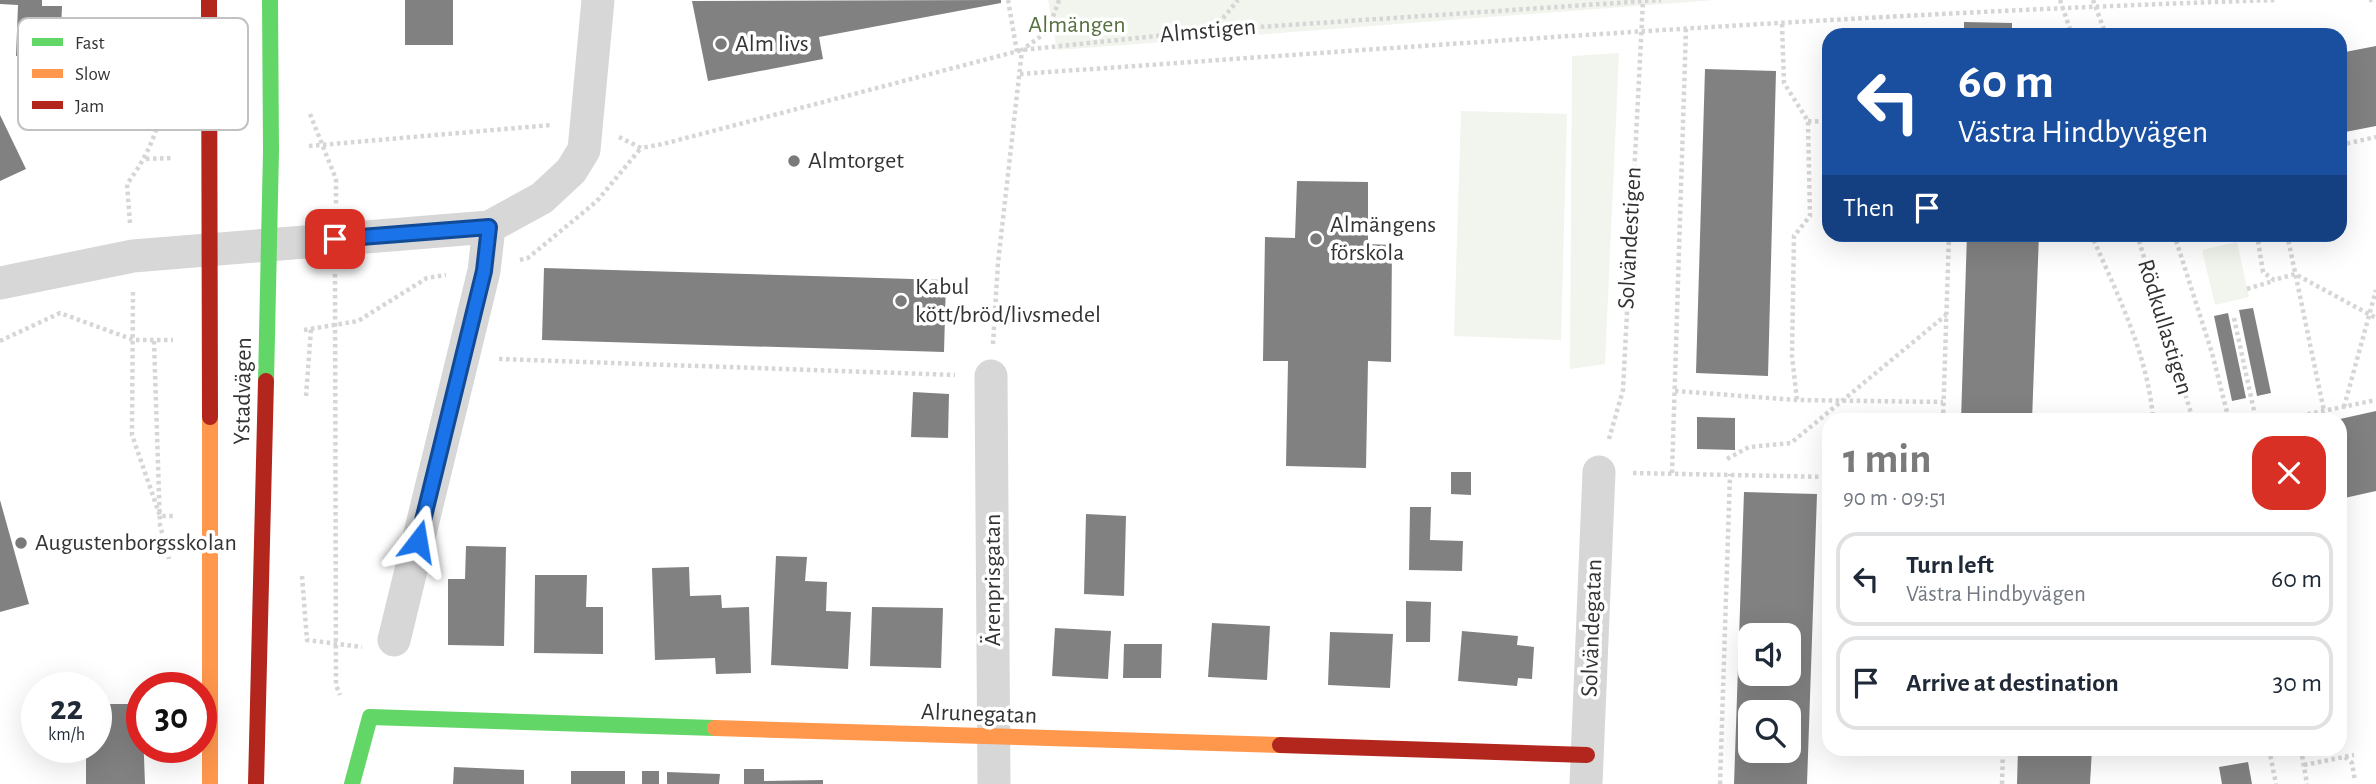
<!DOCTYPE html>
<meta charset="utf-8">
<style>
:root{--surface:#fff;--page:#f2f2f3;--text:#1f2937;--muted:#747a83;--line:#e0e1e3;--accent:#7a7a7a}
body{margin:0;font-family:"Alegreya Sans",sans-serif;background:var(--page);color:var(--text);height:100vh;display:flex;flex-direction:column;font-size:26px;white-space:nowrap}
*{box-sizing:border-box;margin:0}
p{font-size:23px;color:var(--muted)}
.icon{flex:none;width:38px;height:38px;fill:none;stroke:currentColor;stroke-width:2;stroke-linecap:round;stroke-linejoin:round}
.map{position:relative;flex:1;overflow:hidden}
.panel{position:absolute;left:1822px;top:413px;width:525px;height:343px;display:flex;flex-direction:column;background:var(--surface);border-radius:21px;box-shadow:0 7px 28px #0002}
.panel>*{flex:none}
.banner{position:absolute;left:1822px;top:28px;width:525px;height:214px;border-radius:21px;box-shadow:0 7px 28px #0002;background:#1a4fa0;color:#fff;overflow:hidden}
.buttons{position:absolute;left:1738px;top:623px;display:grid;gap:14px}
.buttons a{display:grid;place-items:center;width:63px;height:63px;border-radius:14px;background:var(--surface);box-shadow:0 7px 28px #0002;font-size:35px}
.speed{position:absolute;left:21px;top:672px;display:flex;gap:14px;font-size:35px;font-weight:700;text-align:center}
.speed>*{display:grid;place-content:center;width:91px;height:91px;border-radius:50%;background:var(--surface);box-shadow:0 7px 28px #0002;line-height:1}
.speed small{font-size:18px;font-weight:400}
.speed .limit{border:10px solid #d22;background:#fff;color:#111}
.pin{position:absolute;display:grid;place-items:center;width:60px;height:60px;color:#fff;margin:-30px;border-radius:14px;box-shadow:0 4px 10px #0006}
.me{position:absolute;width:77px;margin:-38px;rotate:14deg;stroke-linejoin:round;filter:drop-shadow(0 0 5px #0008)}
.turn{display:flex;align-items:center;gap:24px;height:147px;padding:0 21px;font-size:32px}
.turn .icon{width:91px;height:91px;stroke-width:2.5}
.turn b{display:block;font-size:49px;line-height:60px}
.then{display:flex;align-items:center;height:66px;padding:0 21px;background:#0003;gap:14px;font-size:26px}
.round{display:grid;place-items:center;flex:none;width:74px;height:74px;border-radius:21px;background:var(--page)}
.summary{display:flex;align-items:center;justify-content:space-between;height:119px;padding:0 21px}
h1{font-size:42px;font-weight:700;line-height:52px;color:var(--accent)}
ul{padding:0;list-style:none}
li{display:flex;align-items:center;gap:21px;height:94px;margin:0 14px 10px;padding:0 7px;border:4px solid var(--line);border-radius:21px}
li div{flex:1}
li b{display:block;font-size:26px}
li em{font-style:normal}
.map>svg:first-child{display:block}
</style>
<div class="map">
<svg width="2376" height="784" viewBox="0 0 2376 784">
<rect width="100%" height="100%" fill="#fff"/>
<!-- green -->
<g fill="#f1f5ed">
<polygon points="1048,0 1715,0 1057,50"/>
<polygon points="1619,53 1605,364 1570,369 1572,56"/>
<polygon points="1461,111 1567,114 1561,340 1454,336"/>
<polygon points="2237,242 2249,297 2215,305 2202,250"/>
</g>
<!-- building -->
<g fill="#818181" fill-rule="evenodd">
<polygon points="0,0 42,0 42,6 62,6 60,58 16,56 18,5 0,4"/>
<rect x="405" y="0" width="48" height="45"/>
<polygon points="1001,0 1001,3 819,37 823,59 708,81 692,1"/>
<polygon points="1964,22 2012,23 2012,35 1964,35"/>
<polygon points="2376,46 2376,126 2340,133 2340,53"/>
<polygon points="1705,69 1776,71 1768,376 1696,373"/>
<polygon points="0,115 26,169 0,181"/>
<polygon points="1297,181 1368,182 1368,244 1392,245 1391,362 1368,361 1366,468 1286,466 1288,361 1263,361 1265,237 1295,238"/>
<polygon points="1967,234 2039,234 2032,420 1961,420"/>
<polygon points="544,268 946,280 944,352 542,340"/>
<polygon points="2253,308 2271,393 2257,396 2239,310"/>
<polygon points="2228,313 2246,398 2232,401 2214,316"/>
<polygon points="913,392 949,394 948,438 911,437"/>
<polygon points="2376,411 2376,491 2340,499 2340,419"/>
<polygon points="1697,417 1735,418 1735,450 1697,449"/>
<polygon points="1451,472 1471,472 1471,495 1451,494"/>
<path d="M 1744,492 L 1817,494 L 1807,784 L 1734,784 ZM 1750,635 L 1788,635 L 1788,674 L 1750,674 ZM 1750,712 L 1788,712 L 1788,751 L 1750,751 Z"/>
<polygon points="0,500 29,604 0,612"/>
<polygon points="1410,507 1431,507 1430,540 1463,541 1462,571 1409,570"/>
<polygon points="1086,514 1126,516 1124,596 1084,594"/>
<polygon points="466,546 506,547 504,646 448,645 448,579 465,579"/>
<polygon points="776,556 807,557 805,581 827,582 826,611 851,612 848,669 771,665"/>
<polygon points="689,567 690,596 721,595 722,608 749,607 751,673 716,674 715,658 655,660 652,568"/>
<polygon points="535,575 587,575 586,607 603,607 603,654 534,653"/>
<polygon points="1406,601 1431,602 1430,642 1406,642"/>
<polygon points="872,607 943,608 941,668 870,666"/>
<polygon points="1212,623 1270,626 1267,680 1208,677"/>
<polygon points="1055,628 1111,631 1108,679 1052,676"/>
<polygon points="1462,631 1518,636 1517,645 1534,647 1532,679 1518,678 1517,686 1458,681"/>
<polygon points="1330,632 1393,634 1390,688 1328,685"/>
<polygon points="1124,644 1162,644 1161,678 1123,678"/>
<polygon points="96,704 142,704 145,784 86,784 86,747 96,747"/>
<polygon points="2018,749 2092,749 2090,784 2017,784"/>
<polygon points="2248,762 2252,784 2222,784 2219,767"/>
<polygon points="454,767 524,770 524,784 453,784"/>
<polygon points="744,769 764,769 764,781 823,780 823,784 744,784"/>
<rect x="571" y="771" width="54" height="13"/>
<rect x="642" y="771" width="17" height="13"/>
<polygon points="667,772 720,774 719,784 667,784"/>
</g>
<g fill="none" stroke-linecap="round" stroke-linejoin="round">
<!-- path -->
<g stroke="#d6d6d6" stroke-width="4.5" stroke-dasharray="3.5 3.5" stroke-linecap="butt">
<polyline points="1008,0 1017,52"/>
<polyline points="2060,0 2072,35"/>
<polyline points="2093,0 2106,35"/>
<polyline points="2369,0 2376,0"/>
<polyline points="1782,24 1784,83 1808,121 1810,216 1794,236 1792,356 1797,400"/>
<polyline points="1214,29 1238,0"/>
<path d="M 1020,74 C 1438,45 1857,13 2276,0"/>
<polyline points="310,114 336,179 336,206"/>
<polyline points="1808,121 1829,122"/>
<polyline points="619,137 641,148 663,144 1022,50 1214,30 1661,0"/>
<polyline points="2340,145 2376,137"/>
<polyline points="309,146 551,125"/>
<polyline points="146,159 171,158"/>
<path d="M 130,223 L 127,184 C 153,149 161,121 168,78"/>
<path d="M 2091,234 C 2116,291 2149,357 2153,420"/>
<polyline points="2137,234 2193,420"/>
<polyline points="2174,234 2212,353 2229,420"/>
<polyline points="2257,234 2263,272 2274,280 2295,274 2376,318"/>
<polyline points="2287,234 2324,411"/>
<polyline points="520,260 528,258 597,201 641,148"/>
<polyline points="335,274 336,685 340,695"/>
<polyline points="2247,289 2273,281"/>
<polyline points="133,292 132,435 160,516 174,516"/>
<polyline points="2234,318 2256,420"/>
<polyline points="304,330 358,321 427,278 446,275"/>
<polyline points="0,341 60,313 134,340 173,340"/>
<polyline points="154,341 160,525 169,559"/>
<polyline points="993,344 998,263 1022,50 1048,31 1059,0"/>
<polyline points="499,359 955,375"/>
<polyline points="1675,391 1797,400 1943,402"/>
<polyline points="306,396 311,329"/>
<polyline points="2344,407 2376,290"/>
<polyline points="1943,420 1949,234"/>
<polyline points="2280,420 2376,400"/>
<polyline points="1609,439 1623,390 1643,1"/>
<polyline points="1727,459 1749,447 1791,443 1946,315"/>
<polyline points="1633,473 1829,477"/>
<polyline points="1672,473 1686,29"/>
<polyline points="302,576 307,640 362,647"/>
<polyline points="2269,749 2276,784"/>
<polyline points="2301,749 2307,784"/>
<polyline points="2345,757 2352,763 2355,781"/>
<polyline points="2304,765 2354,755"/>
<polyline points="1720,784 1730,474"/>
<polyline points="2002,784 2003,749"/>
</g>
<!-- street -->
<g stroke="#d7d7d7" stroke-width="33">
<polyline points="0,283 133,256 489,227 542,198 571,171 584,150 598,0"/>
<polyline points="991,376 994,784"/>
<polyline points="394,640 484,271 489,227"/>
<polyline points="1586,784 1599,472"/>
</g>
<!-- fast -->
<g stroke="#63d668" stroke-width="16">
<polyline points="266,381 271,151 270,0"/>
<polyline points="352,784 370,717 715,728"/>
</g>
<!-- slow -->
<g stroke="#ff974d" stroke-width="16">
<polyline points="210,417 210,784"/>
<polyline points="715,728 1280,745"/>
</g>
<!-- jam -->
<g stroke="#b3261e" stroke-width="16">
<polyline points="209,0 210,417"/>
<polyline points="1280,745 1587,755"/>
<polyline points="256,784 266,381"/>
</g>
</g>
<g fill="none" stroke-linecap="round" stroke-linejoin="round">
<defs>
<polyline id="route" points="335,239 489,227 484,271 418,541"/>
</defs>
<!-- route casing -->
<use href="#route" stroke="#114b97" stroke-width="18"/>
<!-- route -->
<use href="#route" stroke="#1a73e8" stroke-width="12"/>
</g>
<!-- markers -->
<g fill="#7a7a7a" stroke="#fff" stroke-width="2.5">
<circle cx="721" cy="44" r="7"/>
<circle cx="794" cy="161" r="7"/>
<circle cx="1316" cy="239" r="7"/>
<circle cx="901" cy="301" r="7"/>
<circle cx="21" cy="543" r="7"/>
</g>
<g text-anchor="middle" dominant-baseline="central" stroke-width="7" stroke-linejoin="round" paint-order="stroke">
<!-- park labels -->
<g font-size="24" fill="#56703f" stroke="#fff">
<text x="1077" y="25">Almängen</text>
</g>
<!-- street labels -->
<g font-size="24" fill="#333" stroke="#fff">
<text transform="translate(1208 31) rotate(-5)">Almstigen</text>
<text transform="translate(1630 238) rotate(-87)">Solvändestigen</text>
<text transform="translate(2165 327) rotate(73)">Rödkullastigen</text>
<text transform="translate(243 391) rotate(-89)">Ystadvägen</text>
<text transform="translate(993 580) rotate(-90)">Ärenprisgatan</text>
<text transform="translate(1592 628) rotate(-88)">Solvändegatan</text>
<text transform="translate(979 714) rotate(2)">Alrunegatan</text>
</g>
<!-- poi labels -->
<g font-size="24" fill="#333" stroke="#fff" text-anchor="start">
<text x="735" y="44">Alm livs</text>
<text x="808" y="161">Almtorget</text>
<text x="1330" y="225">Almängens<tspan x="1330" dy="28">förskola</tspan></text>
<text x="915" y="287">Kabul<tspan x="915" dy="28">kött/bröd/livsmedel</tspan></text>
<text x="35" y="543">Augustenborgsskolan</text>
</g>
</g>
<!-- legend -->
<rect x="18" y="18" width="230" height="112" rx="10" fill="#fff" stroke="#c2c2c2" stroke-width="2"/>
<rect x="32" y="38" width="31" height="8" fill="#63d668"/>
<rect x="32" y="69" width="31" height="9" fill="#ff974d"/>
<rect x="32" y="101" width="31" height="8" fill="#b3261e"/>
<g font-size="19" fill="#333">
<text x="75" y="49">Fast</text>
<text x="75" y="80">Slow</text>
<text x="75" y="112">Jam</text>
</g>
</svg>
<div class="buttons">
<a><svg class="icon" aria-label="sound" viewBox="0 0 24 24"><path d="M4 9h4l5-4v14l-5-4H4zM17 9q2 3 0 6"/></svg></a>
<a><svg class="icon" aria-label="search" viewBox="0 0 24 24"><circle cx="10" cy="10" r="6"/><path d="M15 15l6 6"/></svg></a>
</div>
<div class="speed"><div>22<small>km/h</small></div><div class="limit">30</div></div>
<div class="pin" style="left:335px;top:239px;background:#d93025"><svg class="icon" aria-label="arrive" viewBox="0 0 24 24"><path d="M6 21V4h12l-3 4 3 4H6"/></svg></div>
<svg class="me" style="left:418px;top:541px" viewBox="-20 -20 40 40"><path d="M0-17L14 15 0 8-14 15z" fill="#1a73e8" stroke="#fff" stroke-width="4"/></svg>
<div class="banner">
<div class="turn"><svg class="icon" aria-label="left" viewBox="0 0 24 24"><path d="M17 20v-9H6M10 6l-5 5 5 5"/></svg><div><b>60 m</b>Västra Hindbyvägen</div></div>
<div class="then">Then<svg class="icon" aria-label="arrive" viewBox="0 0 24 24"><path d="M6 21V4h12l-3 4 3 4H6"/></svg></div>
</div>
<section class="panel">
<div class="summary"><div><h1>1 min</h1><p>90 m · 09:51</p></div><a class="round" style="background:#d93025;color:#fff"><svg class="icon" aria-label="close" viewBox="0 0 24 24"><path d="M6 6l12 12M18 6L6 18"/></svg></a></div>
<ul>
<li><svg class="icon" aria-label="left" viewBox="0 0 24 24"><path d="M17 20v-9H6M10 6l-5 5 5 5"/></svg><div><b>Turn left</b><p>Västra Hindbyvägen</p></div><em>60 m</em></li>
<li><svg class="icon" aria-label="arrive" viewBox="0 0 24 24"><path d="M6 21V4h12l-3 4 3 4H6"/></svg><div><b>Arrive at destination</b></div><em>30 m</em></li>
</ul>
</section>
</div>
